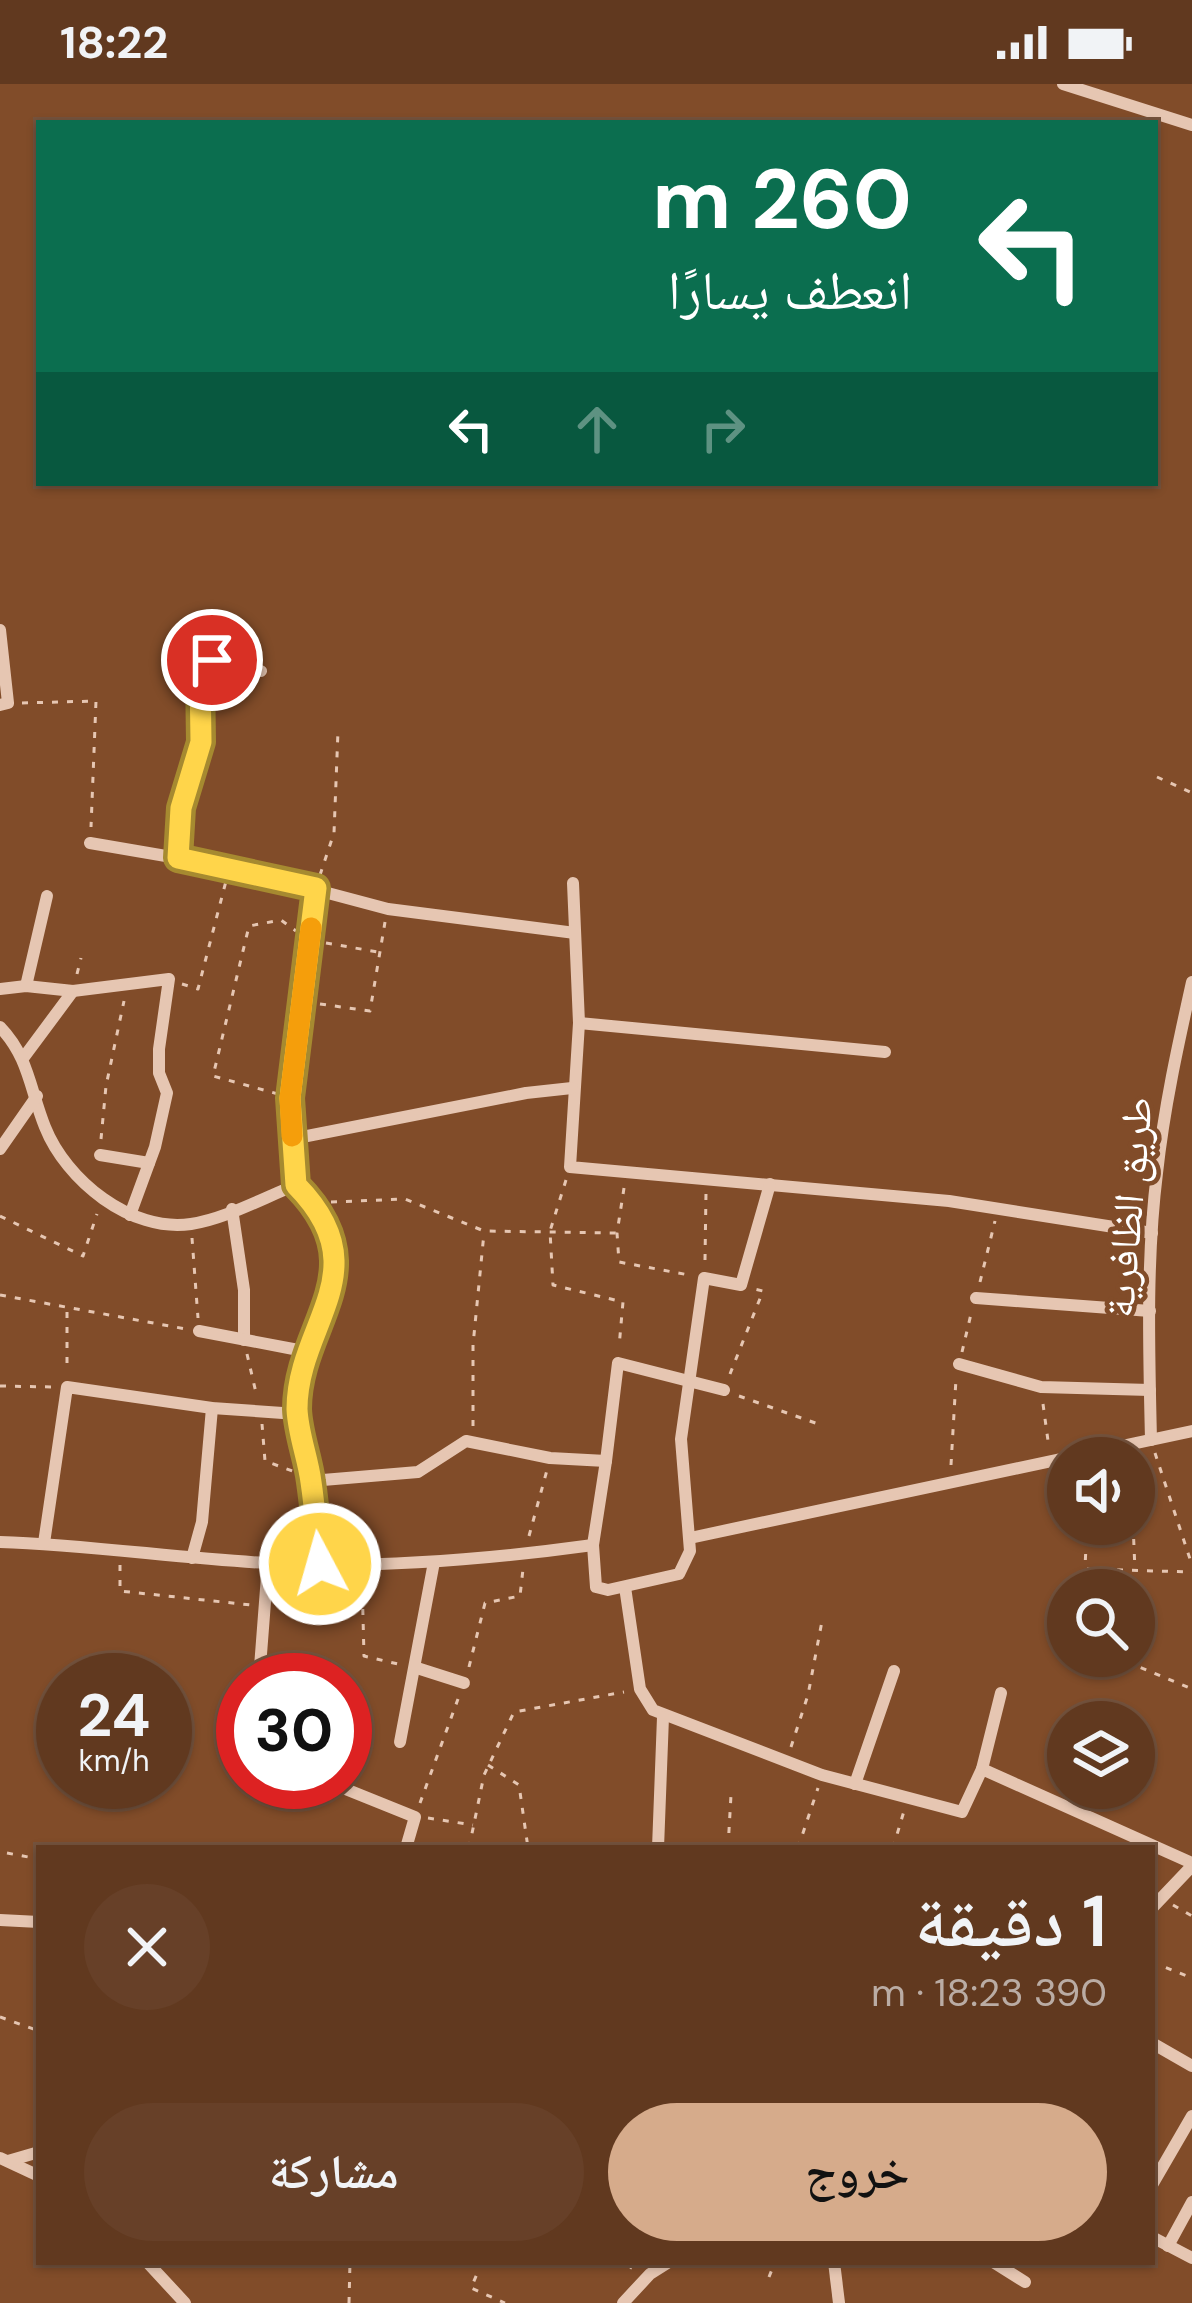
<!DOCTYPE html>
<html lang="ar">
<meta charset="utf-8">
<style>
:root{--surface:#61391f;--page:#674028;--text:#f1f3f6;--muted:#baaca4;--line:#75533d;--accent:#d6ab8b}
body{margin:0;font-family:"DM Sans","Noto Naskh Arabic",sans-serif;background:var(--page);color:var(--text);direction:rtl;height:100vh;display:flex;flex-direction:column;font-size:45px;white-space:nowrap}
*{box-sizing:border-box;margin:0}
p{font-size:39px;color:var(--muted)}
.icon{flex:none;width:66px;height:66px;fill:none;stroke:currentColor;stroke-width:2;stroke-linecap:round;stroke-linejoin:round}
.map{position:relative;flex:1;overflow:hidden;direction:ltr}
.side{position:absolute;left:36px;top:1761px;width:1119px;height:420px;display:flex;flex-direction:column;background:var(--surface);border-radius:0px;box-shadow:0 3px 9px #0004,0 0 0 3px var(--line);direction:rtl}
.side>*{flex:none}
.top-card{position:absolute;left:36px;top:36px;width:1122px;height:366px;border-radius:0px;box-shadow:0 3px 9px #0004,0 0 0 3px var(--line);direction:rtl;background:#0b6e4f;color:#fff;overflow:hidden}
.fabs{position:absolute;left:1047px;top:1353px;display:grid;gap:24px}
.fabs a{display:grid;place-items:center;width:108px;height:108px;border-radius:50%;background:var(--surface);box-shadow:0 3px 9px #0004,0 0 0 3px var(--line);font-size:60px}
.speed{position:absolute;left:36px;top:1569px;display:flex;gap:24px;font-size:60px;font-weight:700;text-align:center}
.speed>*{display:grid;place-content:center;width:156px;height:156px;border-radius:50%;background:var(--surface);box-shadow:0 3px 9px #0004,0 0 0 3px var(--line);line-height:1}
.speed small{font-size:30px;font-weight:400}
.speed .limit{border:18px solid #d22;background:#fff;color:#111}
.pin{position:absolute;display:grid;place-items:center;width:102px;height:102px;color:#fff;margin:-51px;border:6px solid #fff;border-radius:50%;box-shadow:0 3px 12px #0007}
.me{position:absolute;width:132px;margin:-66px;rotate:354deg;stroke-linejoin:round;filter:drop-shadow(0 0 9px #0008)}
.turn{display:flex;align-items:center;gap:42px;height:252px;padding:0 48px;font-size:54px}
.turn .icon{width:156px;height:156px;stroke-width:2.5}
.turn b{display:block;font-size:84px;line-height:102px}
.lanes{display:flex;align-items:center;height:114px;padding:0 48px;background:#0003;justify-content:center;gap:60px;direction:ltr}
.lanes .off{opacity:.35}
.round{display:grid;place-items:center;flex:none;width:126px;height:126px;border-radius:63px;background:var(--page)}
.head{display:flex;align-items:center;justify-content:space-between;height:204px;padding:0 48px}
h1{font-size:72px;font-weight:600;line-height:90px}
.button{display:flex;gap:24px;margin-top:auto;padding:24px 48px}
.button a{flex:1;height:138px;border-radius:72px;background:var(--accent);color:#111;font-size:48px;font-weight:600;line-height:138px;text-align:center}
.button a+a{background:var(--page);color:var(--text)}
.status{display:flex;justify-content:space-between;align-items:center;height:84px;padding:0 60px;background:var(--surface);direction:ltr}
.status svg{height:33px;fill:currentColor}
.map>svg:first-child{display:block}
</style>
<div class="status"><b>18:22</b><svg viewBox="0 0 49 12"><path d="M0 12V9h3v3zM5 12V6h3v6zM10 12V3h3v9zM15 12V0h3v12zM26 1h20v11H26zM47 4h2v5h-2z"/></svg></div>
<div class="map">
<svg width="1192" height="2219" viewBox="0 0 1192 2219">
<rect width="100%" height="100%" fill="#814c29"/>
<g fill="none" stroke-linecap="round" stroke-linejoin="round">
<!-- path -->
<g stroke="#e6c6b2" stroke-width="3" stroke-dasharray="6 9" stroke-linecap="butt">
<polyline points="22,619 96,617 91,743"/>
<polyline points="1157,693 1192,709"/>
<polyline points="320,791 334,749 338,647"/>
<polyline points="326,859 378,868"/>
<polyline points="77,890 81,874"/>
<polyline points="182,900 198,905 226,797"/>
<polyline points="320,920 370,927 385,838"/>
<polyline points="278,1010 213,992 249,842 281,836 296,847"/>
<polyline points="101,1055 106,1002 124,917"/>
<polyline points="566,1096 550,1147 553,1201 623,1218 619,1263"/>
<polyline points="624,1104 617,1149 619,1178 689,1191"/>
<polyline points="331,1118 405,1115 484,1147 617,1149"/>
<polyline points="0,1132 83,1172 97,1130"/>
<polyline points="192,1154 198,1234"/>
<polyline points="705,1176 706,1108"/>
<polyline points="980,1198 995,1137"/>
<polyline points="0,1211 186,1245"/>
<polyline points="67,1228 67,1285"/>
<polyline points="962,1268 971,1230"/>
<polyline points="247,1270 257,1313"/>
<polyline points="730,1290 763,1207 754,1205"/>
<polyline points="0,1302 52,1303"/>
<polyline points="739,1312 821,1341"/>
<polyline points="1043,1320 1049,1364"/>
<polyline points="262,1340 265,1377 295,1388"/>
<polyline points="473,1342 473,1261 484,1149"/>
<polyline points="1155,1369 1192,1481"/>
<polyline points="951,1381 956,1295"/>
<polyline points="1133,1440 1135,1486"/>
<polyline points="529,1452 547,1386"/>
<polyline points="120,1481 120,1507 251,1521"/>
<polyline points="1087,1485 1192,1488"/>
<polyline points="362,1495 364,1572 402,1581"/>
<polyline points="1084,1506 1087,1440"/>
<polyline points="279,1524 317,1527 319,1497"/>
<polyline points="1113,1572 1192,1605"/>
<polyline points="469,1583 485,1519 520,1512 523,1485"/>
<polyline points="791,1663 808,1611 822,1537"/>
<polyline points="488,1681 519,1701 528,1764"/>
<polyline points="420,1719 458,1615"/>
<polyline points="428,1734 473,1741"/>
<polyline points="469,1764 484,1691 514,1628 624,1608"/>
<polyline points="728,1764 731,1711"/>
<polyline points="798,1764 818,1704"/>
<polyline points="893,1764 904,1727"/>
<polyline points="7,1769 39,1775"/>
<polyline points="1173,1821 1192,1832"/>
<polyline points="1152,1878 1192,1894"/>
<polyline points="0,1933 39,1947"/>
<polyline points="482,2178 471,2204 505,2219"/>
<polyline points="616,2178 632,2184"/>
<polyline points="769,2193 775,2178"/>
<polyline points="349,2219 350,2178"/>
</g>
<!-- street -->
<g stroke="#e6c6b2" stroke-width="12">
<polyline points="1063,0 1192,41"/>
<polyline points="0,546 8,619 0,621"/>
<polyline points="90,759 230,783 388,825 575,849"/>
<polyline points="178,774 181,724 202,648 202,582 212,576 261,587"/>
<polyline points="573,799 579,939 570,1083 949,1117 1152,1149"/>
<path d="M 316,804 L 290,1014 L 296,1101 C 381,1186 297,1240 297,1325 C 298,1350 308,1374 311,1398 C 315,1425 317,1453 320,1481"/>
<polyline points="26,902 47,812"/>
<polyline points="0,905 26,902 73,907 169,895 159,965 159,989 167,1009 155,1063 130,1131"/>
<polyline points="579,939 885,968"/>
<path d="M 0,943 C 29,973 30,1006 45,1043 C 66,1096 131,1149 191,1140 C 225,1135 263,1114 296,1101"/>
<polyline points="24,973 73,907"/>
<polyline points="292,1055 526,1009 572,1004"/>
<polyline points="0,1065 37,1012"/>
<polyline points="100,1071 149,1079"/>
<polyline points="232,1125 244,1206 244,1256"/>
<polyline points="976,1214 1150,1227"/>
<polyline points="199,1247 309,1268"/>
<polyline points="959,1280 1041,1303 1150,1306"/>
<path d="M 1151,1356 C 1149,1268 1146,1177 1157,1089 C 1164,1024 1178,961 1192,898"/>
<polyline points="606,1377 593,1461 596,1503 608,1506 679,1490 690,1467 681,1355 704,1194 741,1201 770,1100"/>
<polyline points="311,1397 418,1388 466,1357 550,1374 606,1377 618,1279 724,1306"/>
<polyline points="690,1454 1192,1347"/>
<path d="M 0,1458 C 88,1461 176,1474 265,1479 C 375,1485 484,1476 593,1461"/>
<polyline points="44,1459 67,1303 212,1324 297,1330"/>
<polyline points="192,1474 202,1438 212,1324"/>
<polyline points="625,1503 640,1605 653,1626 822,1691 962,1728 982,1685 1001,1609"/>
<polyline points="417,1584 464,1599"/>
<polyline points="259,1596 268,1479"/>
<polyline points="400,1658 434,1478"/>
<polyline points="982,1685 1192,1779"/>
<polyline points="328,1698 415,1733 406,1764"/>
<polyline points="855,1700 894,1587"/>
<polyline points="658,1764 663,1633"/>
<polyline points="1152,1824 1192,1782"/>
<polyline points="0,1836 39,1838"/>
<polyline points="1152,1959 1192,1982"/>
<polyline points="0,2074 39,2092"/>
<polyline points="8,2077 39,2068"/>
<polyline points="1152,2101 1192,2032"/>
<polyline points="1152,2153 1192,2174"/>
<polyline points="1168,2162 1192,2118"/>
<polyline points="147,2178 185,2219"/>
<polyline points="834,2178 839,2219"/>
<polyline points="993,2178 1025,2198"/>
<polyline points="623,2219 650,2190 669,2178"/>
</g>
</g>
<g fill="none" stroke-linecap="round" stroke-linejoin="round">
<defs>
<path id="route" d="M 212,576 L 204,579 L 200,589 L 201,658 L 181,724 L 178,774 L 316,804 L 290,1014 L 296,1101 C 381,1187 297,1239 297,1325 C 298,1350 308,1374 311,1398 C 315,1425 317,1453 320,1480"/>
</defs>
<!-- route casing -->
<use href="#route" stroke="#a68a30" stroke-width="30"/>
<!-- route -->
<use href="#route" stroke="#ffd54a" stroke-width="21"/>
<!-- slow -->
<polyline stroke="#f59e0b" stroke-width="21" points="292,1052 290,1014 311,844"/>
</g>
<g text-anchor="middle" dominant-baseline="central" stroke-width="9" stroke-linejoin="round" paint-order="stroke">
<!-- street labels -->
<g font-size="42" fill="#fff" stroke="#814c29">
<text transform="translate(1128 1123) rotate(-85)">طريق الظافرية</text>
</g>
</g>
</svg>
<div class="fabs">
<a><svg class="icon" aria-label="sound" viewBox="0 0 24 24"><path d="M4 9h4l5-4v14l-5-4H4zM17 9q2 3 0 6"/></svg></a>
<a><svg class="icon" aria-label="search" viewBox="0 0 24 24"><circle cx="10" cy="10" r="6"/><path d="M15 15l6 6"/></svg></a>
<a><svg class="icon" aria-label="layers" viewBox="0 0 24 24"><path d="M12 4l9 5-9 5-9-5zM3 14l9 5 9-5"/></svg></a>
</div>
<div class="speed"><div>24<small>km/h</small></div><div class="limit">30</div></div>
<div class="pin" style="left:212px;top:576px;background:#d93025"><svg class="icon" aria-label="arrive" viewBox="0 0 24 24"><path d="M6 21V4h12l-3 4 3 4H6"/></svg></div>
<svg class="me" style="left:320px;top:1480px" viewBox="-20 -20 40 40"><circle r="17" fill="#ffd54a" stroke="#fff" stroke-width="3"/><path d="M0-11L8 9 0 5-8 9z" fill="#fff"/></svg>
<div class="top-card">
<div class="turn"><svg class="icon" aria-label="left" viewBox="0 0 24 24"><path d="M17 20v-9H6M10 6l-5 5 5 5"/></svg><div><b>260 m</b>انعطف يسارًا</div></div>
<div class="lanes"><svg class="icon" aria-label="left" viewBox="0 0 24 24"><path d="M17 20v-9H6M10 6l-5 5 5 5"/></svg><svg class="icon off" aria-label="ahead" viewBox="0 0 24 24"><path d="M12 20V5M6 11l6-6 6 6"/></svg><svg class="icon off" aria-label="right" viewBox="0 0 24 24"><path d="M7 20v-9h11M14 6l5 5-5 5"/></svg></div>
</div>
<section class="side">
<div class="head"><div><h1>1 دقيقة</h1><p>390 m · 18:23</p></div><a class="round"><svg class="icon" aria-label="close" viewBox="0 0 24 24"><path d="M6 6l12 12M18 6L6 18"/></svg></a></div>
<div class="button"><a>خروج</a><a>مشاركة</a></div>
</section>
</div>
